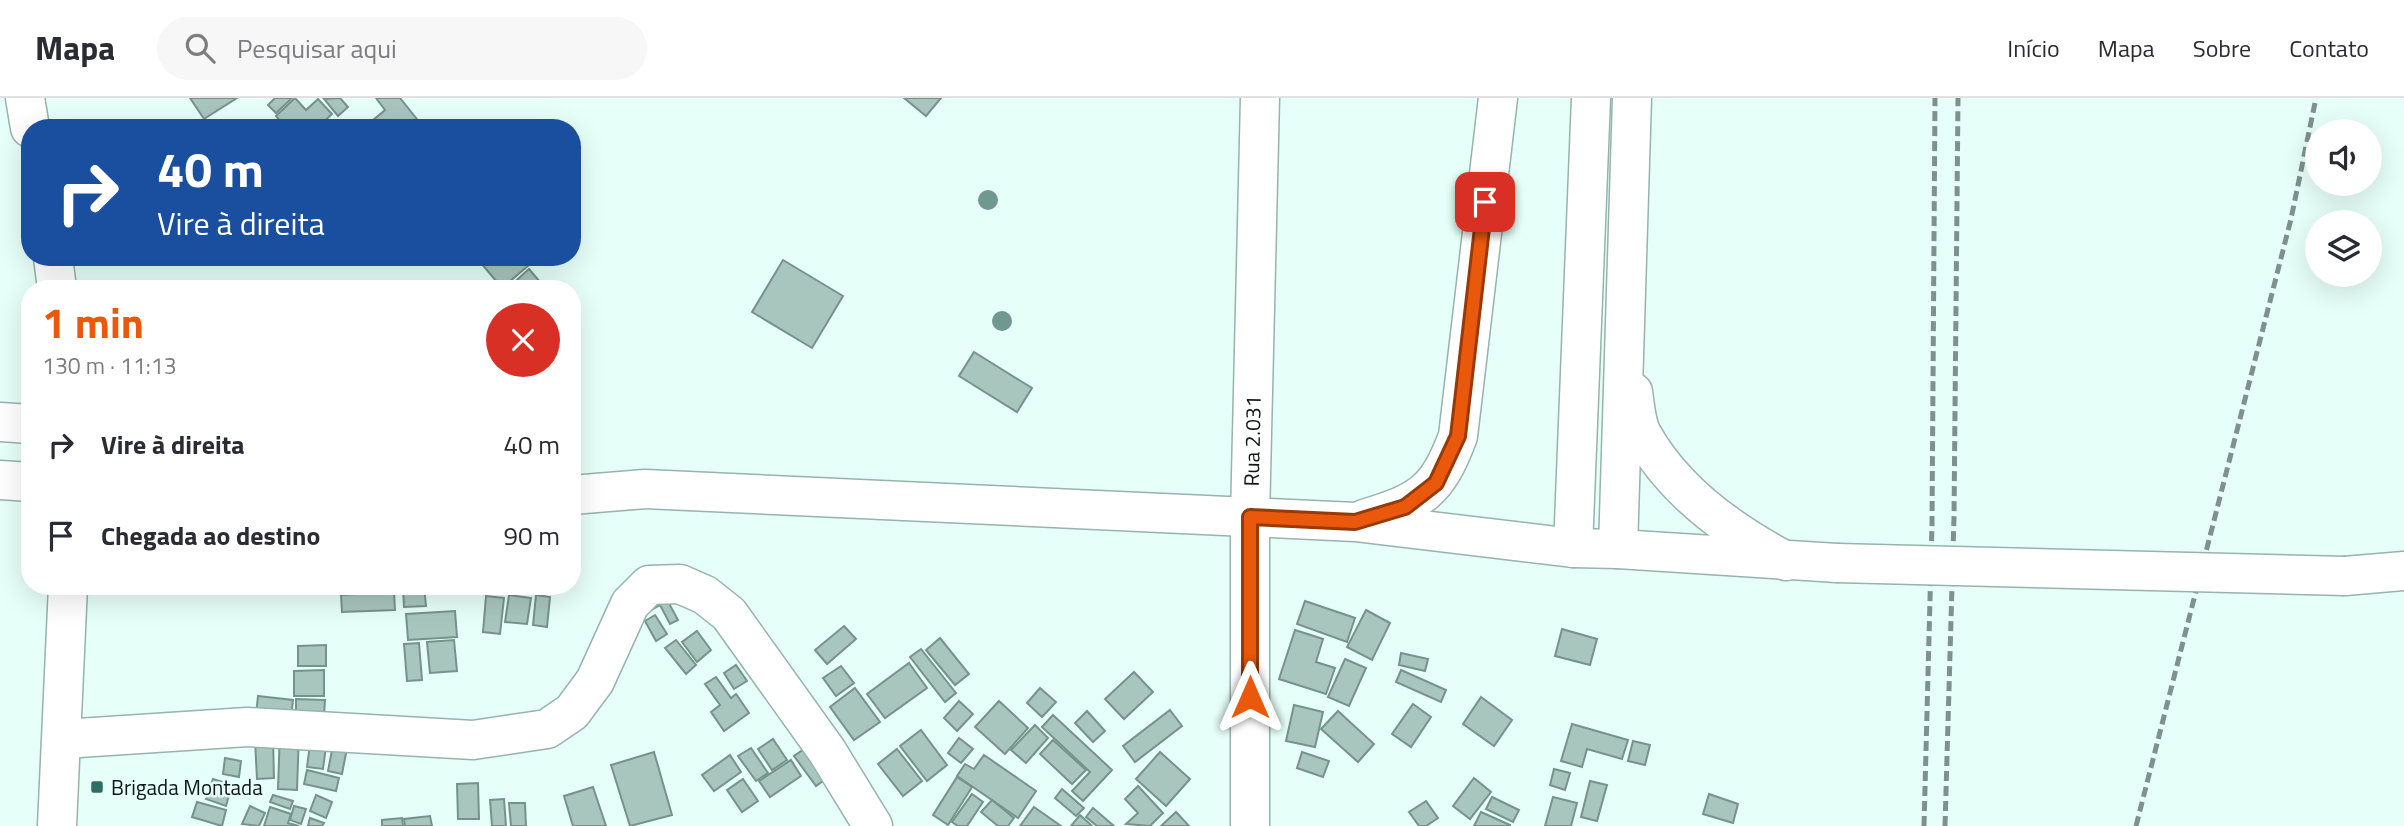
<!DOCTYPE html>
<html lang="pt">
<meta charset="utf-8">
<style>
:root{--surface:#fff;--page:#f7f7f7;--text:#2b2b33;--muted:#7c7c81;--line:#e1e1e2;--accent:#ea580c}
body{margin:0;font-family:"Titillium Web",sans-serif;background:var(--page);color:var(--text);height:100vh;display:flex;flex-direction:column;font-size:26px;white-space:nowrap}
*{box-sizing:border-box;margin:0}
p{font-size:23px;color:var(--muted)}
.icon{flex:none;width:38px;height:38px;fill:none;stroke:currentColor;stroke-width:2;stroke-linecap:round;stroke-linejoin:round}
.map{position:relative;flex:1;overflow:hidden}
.drawer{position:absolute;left:21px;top:182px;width:560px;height:315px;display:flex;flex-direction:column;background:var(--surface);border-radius:28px;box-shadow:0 7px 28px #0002}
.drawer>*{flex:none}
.banner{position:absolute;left:21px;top:21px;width:560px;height:147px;border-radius:28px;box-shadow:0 7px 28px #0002;background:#1a4fa0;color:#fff;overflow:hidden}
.tools{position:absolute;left:2305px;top:21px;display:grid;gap:14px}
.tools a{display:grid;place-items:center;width:77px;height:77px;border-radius:50%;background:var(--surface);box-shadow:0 7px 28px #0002;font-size:35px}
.pin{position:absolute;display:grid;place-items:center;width:60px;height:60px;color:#fff;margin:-30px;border-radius:14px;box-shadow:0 4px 10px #0006}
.me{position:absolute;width:77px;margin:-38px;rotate:0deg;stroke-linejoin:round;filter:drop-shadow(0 0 5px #0008)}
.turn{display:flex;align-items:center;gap:24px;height:147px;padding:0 21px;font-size:32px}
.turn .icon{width:91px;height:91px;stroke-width:2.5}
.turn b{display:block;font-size:49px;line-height:60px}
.round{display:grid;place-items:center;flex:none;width:74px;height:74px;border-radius:37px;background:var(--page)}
.headline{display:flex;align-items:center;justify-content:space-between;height:119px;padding:0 21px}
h1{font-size:42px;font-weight:700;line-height:52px;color:var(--accent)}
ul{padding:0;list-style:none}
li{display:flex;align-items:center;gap:21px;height:91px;padding:0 21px}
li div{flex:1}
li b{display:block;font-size:26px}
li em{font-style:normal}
header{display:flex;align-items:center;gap:42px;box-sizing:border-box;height:98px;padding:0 35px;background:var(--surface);border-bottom:2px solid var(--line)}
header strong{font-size:33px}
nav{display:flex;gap:38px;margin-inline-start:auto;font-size:24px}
.search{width:490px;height:63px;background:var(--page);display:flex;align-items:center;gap:18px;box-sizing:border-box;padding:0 24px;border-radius:38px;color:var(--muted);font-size:26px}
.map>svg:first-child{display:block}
</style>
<header>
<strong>Mapa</strong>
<div class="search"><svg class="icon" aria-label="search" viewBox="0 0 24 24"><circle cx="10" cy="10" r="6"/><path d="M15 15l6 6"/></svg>Pesquisar aqui</div>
<nav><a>Início</a><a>Mapa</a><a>Sobre</a><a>Contato</a></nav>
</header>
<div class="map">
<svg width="2404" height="728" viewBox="0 0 2404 728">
<rect width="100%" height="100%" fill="#e6fff8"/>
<!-- building -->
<g fill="#a8c6be" stroke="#76938b" stroke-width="2">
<polygon points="190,0 237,0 204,21"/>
<polygon points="275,0 292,0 276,15 268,7"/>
<polygon points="295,0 306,12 318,1 332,16 317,30 309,30 305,25 300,30 286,30 276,18"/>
<polygon points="340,0 348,9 338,18 324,1"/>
<polygon points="376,0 400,0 424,30 370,30 367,27 385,12"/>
<polygon points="904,0 941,0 926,18"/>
<polygon points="488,159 522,159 529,167 502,190 481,165"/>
<polygon points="783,162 843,198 812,250 752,214"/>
<polygon points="529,171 546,191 507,191"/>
<polygon points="974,254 1032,290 1017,314 959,278"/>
<polygon points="659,487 678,522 670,526 660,507 648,514"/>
<polygon points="424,488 426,508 404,509 403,490"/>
<polygon points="394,494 395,512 342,514 341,497"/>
<polygon points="509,497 531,500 527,526 505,524"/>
<polygon points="536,497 550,499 547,529 533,527"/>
<polygon points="486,498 504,500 500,536 483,534"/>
<polygon points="1305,503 1355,520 1347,544 1297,526"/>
<polygon points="1366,512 1390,525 1372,562 1347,549"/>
<polygon points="455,513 457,539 408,542 406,516"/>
<polygon points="655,517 667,536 656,543 645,523"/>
<polygon points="844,528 856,541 827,566 815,552"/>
<polygon points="1562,531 1597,541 1590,567 1555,558"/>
<polygon points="1295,532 1323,541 1316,564 1335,570 1326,596 1279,581"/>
<polygon points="697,533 711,552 697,564 682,544"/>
<polygon points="940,540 969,576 955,587 926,552"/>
<polygon points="454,542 457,573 430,575 427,544"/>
<polygon points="676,542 696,567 686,576 665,550"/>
<polygon points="419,545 422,582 407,583 404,546"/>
<polygon points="326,547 326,568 298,568 298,548"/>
<polygon points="921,551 956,595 945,604 910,559"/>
<polygon points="1401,555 1428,561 1425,573 1399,567"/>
<polygon points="1345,561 1366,570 1349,608 1328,599"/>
<polygon points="909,565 927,590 885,620 867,596"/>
<polygon points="736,567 747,583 734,591 724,575"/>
<polygon points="841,568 854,585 836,598 823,580"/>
<polygon points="324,572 324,598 294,598 294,573"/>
<polygon points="1401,572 1446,592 1441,604 1396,584"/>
<polygon points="1134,574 1153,594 1124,621 1105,601"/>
<polygon points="716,579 731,600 736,596 749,615 724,633 711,614 720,607 705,586"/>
<polygon points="855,590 880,624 854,642 830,609"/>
<polygon points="1040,590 1056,604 1042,619 1027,605"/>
<polygon points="258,598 293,602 291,620 256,616"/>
<polygon points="1481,599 1512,622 1494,648 1463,626"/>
<polygon points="296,601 325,602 324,617 296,616"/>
<polygon points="959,603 973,616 957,633 944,620"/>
<polygon points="999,603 1028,630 1005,656 975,629"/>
<polygon points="1413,606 1431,619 1411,649 1392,636"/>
<polygon points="1294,607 1323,614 1315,649 1286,643"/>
<polygon points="1170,612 1182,628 1135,664 1123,648"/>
<polygon points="1087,613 1105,633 1093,644 1075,625"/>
<polygon points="1338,613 1374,646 1358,664 1321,631"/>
<polygon points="1053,617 1112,672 1083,703 1072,693 1090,674 1042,629"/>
<polygon points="1572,626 1628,642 1622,661 1587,651 1582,669 1561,663"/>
<polygon points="1035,627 1048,640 1026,665 1011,652"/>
<polygon points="280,632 299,633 297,692 278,691"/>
<polygon points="921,632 947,667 927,683 900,648"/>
<polygon points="959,640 973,651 961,665 948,655"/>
<polygon points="773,641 787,662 772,672 758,651"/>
<polygon points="255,642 273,642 274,680 257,681"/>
<polygon points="1053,642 1086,672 1072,686 1040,656"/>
<polygon points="1633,643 1650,647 1645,667 1628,663"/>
<polygon points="310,646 326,648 323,671 307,669"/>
<polygon points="333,647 347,650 342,676 328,673"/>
<polygon points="810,647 831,677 816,688 794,658"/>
<polygon points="751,650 768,675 756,683 738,658"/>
<polygon points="897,651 922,683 903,698 878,666"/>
<polygon points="654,654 672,717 630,728 611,667"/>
<polygon points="1160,654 1190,681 1166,708 1136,681"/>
<polygon points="1302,654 1329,663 1323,679 1297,670"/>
<polygon points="730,657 741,674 714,693 702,677"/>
<polygon points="984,657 1036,693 1018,720 957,678 965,666 974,671"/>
<polygon points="225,660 241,663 239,679 223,676"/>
<polygon points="791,662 801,678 770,699 759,683"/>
<polygon points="1554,671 1570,675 1565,692 1550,687"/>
<polygon points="307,672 339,680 336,693 304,686"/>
<polygon points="957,679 972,689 948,727 933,717"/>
<polygon points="1474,680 1491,694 1470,721 1453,708"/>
<polygon points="213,681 232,687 226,708 206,701"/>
<polygon points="743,681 758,703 742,714 727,692"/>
<polygon points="1590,683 1607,687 1597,723 1581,719"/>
<polygon points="478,685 479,721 458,721 457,686"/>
<polygon points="1138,688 1163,715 1150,728 1126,726 1138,715 1125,701"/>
<polygon points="593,689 606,728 573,728 564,698"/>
<polygon points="1062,691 1084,710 1076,718 1055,700"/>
<polygon points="972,696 983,704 967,728 958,728 952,724"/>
<polygon points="1709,696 1738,706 1733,725 1703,716"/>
<polygon points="273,697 293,703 290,711 270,704"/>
<polygon points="316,697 332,704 326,720 310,713"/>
<polygon points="1492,699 1519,712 1513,724 1486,711"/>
<polygon points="1553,699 1577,705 1571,728 1545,728"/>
<polygon points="504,701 506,728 492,728 490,702"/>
<polygon points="992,702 1014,720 1008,728 998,728 981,714"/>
<polygon points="1426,703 1438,720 1426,728 1419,728 1409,714"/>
<polygon points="197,704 226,712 222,728 192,719"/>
<polygon points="509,705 525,705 526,728 511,728"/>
<polygon points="250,708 265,715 259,728 242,726"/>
<polygon points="294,708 306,711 301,726 290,722"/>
<polygon points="270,709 291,716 288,725 299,728 264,728"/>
<polygon points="1034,709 1061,728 1020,728"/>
<polygon points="1093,710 1114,728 1097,728 1086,719"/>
<polygon points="1176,714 1189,728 1161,728"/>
<polygon points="1481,714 1510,727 1510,728 1474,728"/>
<polygon points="1080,717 1092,728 1071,728"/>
<polygon points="430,718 432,728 405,728 404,721"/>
<polygon points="310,720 324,725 322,728 308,728"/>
<polygon points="402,720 403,728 382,728 382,722"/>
</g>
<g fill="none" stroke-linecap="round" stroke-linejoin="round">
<defs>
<g id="minor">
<polyline points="1618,451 1837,465"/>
<polyline points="2345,478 2404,473"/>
<polyline points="63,641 247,629 473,642 547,631 572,614 595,583 630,506 649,487 680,486 705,497 729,516 827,653 873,728"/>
<path id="s1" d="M 1250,728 L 1250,419 L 1260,0"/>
</g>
<g id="highway">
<polyline points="25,0 30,30"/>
<polyline points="53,159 57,191"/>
<path d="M 1633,294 C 1635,307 1636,325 1642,336 C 1673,392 1731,434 1786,463"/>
<polyline points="0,324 30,326"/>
<polyline points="0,382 30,384"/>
<polyline points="572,397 645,391 1355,424 1573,450 1618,451 1632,0"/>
<path d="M 1364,421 C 1420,404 1437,395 1458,338 L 1498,0"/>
<polyline points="1573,450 1591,0"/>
<polyline points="57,728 68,488"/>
</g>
</defs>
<!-- minor casing -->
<use href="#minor" stroke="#96b3ac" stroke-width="41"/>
<!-- highway casing -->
<use href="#highway" stroke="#96b3ac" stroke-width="41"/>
<!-- minor -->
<use href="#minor" stroke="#fff" stroke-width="38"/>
<!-- highway -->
<use href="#highway" stroke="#fff" stroke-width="38"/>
<!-- rail -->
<g stroke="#7f918c" stroke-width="5" stroke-dasharray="10 5" stroke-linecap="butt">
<polyline points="1924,728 1932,426 1935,0"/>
<polyline points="1945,728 1954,419 1958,0"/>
<polyline points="2136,728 2291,121 2316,0"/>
</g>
<defs>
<polyline id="minor-bridge" points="1837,465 2345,478"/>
</defs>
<!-- minor-bridge casing -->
<use href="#minor-bridge" stroke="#96b3ac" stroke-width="41" stroke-linecap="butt"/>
<!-- minor-bridge -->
<use href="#minor-bridge" stroke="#fff" stroke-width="38"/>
</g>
<!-- trees -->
<g fill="#719890">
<circle cx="988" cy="102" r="10"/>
<circle cx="1002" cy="223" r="10"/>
</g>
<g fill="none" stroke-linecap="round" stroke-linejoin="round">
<defs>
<polyline id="route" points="1250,599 1250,419 1355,424 1405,409 1436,385 1458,338 1485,104"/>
</defs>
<!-- route casing -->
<use href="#route" stroke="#983908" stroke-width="18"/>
<!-- route -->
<use href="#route" stroke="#ea580c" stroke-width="12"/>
</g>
<!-- markers -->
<rect fill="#2c6f62" stroke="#e6fff8" stroke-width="2.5" x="90" y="682" width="14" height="14" rx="3.5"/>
<g text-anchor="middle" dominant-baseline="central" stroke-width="5" stroke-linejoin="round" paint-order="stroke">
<!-- street labels -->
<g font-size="21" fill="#0d1816" stroke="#e6fff8">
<text stroke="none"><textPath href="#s1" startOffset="385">Rua 2.031</textPath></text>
</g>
<!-- poi labels -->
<g font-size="21" fill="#0d1816" stroke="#e6fff8" text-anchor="start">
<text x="111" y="689">Brigada Montada</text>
</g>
</g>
</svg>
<div class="tools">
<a><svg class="icon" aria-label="sound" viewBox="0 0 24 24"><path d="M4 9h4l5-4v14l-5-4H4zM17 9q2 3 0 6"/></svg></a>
<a><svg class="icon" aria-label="layers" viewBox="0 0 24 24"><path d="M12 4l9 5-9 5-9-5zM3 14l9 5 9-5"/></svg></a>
</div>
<div class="pin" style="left:1485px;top:104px;background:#d93025"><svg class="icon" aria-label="arrive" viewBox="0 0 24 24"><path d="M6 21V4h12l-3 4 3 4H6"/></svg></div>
<svg class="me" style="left:1250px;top:599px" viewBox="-20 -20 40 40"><path d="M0-17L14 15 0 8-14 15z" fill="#ea580c" stroke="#fff" stroke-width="4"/></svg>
<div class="banner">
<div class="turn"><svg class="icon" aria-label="right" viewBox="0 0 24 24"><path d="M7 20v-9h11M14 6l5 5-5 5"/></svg><div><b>40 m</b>Vire à direita</div></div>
</div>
<section class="drawer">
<div class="headline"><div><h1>1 min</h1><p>130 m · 11:13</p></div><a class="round" style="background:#d93025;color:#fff"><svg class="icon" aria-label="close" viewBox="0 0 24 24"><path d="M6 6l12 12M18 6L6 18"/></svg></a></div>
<ul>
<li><svg class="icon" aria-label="right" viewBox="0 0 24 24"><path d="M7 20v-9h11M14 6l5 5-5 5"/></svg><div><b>Vire à direita</b></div><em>40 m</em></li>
<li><svg class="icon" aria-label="arrive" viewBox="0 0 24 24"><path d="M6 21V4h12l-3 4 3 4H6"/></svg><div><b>Chegada ao destino</b></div><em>90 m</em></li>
</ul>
</section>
</div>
